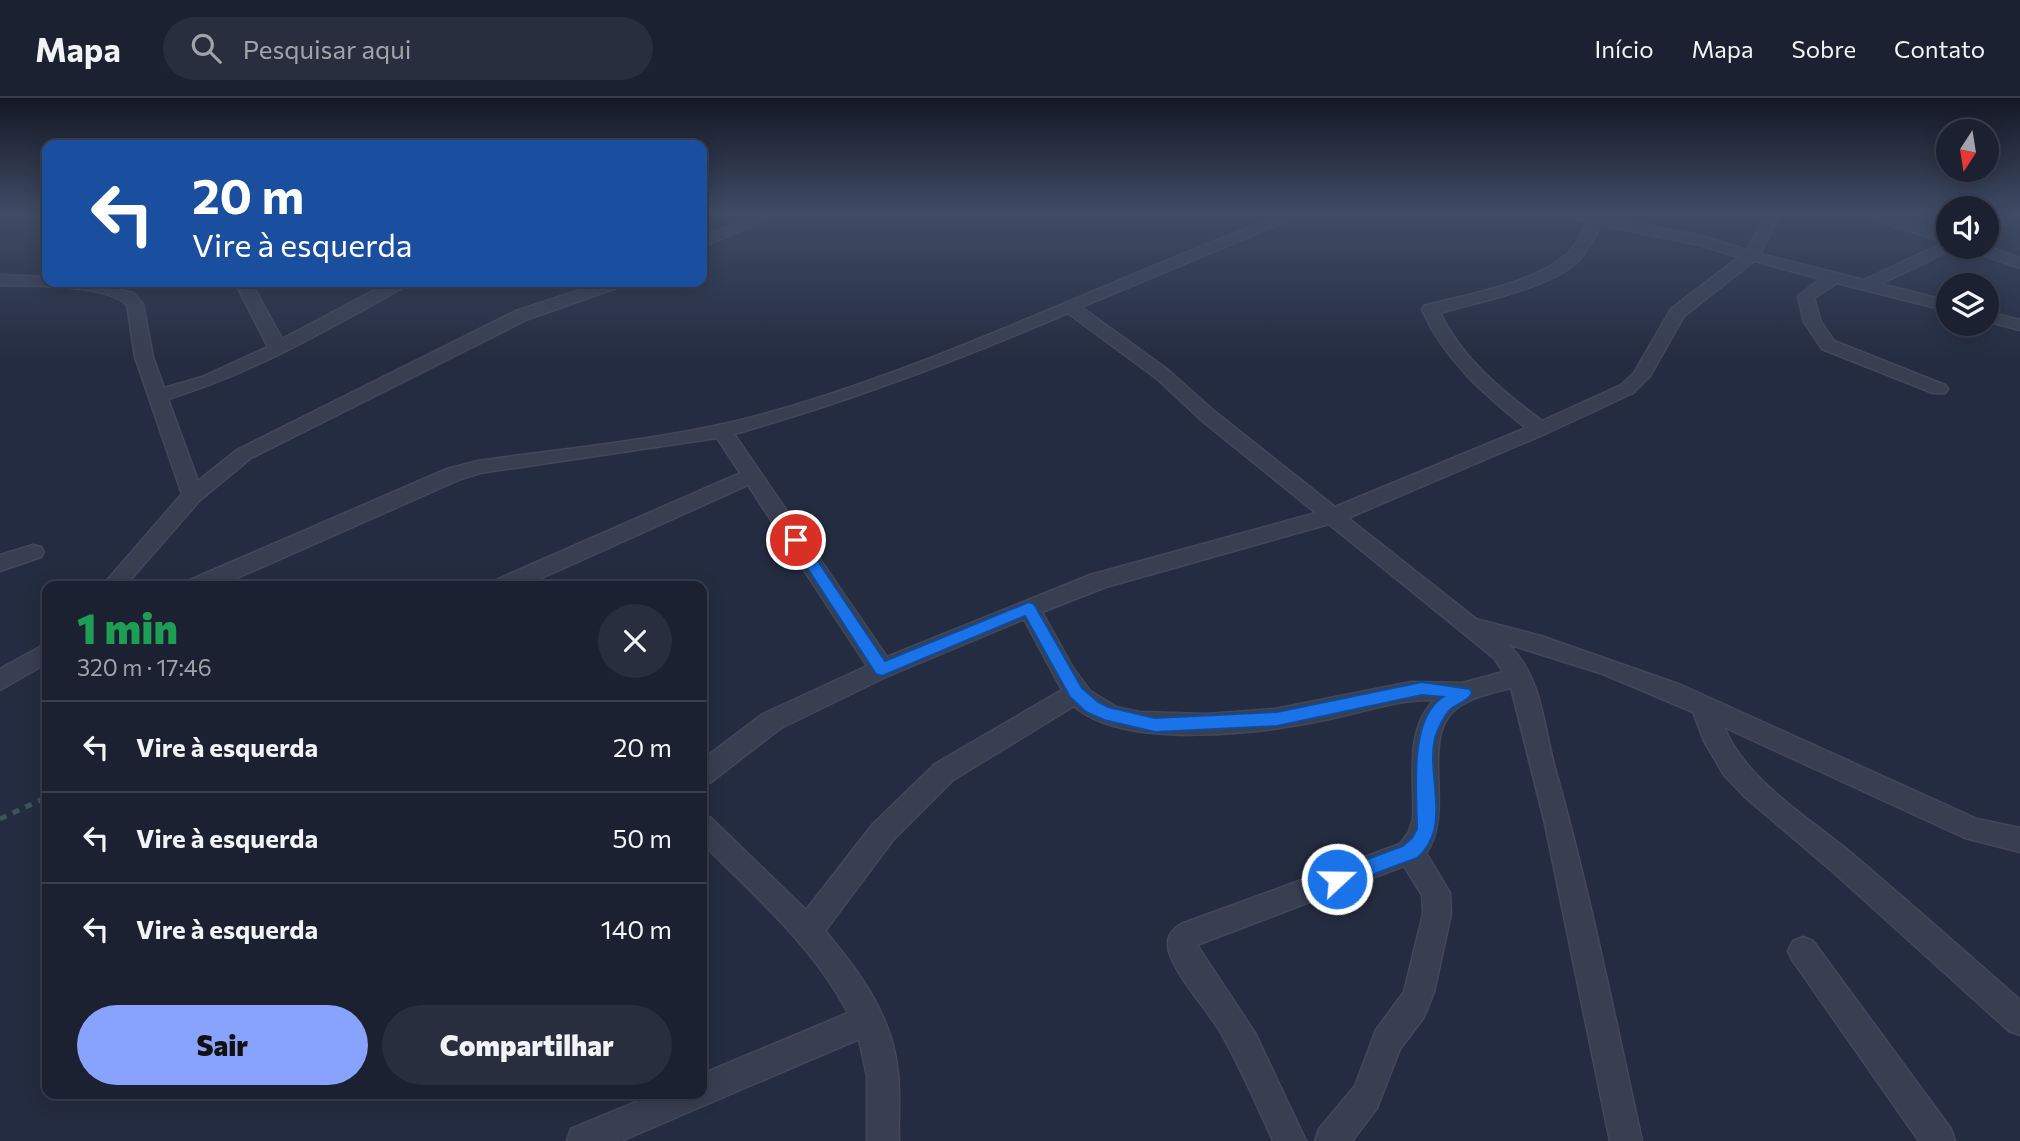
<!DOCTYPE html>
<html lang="pt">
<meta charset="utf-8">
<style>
:root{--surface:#1b2131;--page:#282e3d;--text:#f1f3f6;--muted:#a0a3ab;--line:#393e4d;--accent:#88a3fd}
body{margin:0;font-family:Commissioner,sans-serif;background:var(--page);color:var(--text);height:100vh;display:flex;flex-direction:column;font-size:26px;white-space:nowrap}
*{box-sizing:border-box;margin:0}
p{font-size:23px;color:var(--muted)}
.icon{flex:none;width:38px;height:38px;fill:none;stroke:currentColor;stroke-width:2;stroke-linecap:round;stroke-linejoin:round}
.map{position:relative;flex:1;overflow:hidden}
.details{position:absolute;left:42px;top:483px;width:665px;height:518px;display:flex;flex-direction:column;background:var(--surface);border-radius:14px;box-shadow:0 4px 18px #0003,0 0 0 2px var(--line)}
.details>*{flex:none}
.hud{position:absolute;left:42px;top:42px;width:665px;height:147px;border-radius:14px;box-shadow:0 4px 18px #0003,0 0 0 2px var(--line);background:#1a4fa0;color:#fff;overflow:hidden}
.needle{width:46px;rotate:192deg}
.fabs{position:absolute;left:1936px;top:21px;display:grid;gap:14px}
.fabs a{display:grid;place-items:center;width:63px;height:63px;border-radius:50%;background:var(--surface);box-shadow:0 4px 18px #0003,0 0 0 2px var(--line);font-size:35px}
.pin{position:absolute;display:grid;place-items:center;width:60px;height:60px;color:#fff;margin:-30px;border:4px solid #fff;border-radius:50%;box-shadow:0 2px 7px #0007}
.me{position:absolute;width:77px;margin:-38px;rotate:69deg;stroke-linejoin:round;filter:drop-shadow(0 0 5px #0008)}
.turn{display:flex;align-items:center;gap:24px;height:147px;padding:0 35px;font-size:32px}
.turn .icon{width:91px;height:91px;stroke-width:2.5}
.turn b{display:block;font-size:49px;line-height:60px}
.round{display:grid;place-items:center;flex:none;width:74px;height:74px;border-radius:37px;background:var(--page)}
.overview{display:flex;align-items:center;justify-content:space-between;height:119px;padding:0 35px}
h1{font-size:42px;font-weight:800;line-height:52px;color:#1e9e55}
.action{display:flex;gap:14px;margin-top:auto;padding:14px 35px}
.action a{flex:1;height:80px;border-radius:42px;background:var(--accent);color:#111;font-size:28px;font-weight:800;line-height:80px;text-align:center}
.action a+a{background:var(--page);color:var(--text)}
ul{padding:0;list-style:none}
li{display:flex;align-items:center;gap:21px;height:91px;padding:0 35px;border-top:2px solid var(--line)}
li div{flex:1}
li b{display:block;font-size:26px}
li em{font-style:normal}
header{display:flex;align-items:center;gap:42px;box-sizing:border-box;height:98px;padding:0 35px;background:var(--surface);border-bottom:2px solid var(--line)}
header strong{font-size:33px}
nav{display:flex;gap:38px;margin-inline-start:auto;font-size:24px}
.search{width:490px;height:63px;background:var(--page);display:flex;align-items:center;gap:18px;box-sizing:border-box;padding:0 24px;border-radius:38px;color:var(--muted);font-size:26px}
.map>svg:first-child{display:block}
</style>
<header>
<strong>Mapa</strong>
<div class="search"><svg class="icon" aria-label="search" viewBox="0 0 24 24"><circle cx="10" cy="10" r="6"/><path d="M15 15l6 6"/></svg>Pesquisar aqui</div>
<nav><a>Início</a><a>Mapa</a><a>Sobre</a><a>Contato</a></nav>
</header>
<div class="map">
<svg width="2020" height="1043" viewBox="0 0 2020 1043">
<rect width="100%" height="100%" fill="#242c41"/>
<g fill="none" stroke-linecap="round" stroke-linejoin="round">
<defs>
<g id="minor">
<polygon points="763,115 783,115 702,149 702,139"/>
<path d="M 1286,115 L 1306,115 L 1081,209 L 1168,272 L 1214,313 L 1335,409 L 1526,330 C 1484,296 1445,263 1422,212 L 1424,208 C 1467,196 1534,186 1567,156 C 1576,148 1582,134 1588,124 L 1565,118 L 1563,115 L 1587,115 L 1702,138 L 1747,152 L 1767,115 L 1781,115 L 1760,156 L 1864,182 L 1945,144 L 1861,118 L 1859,115 L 1881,115 L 1948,135 L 1948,149 L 1955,149 L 1953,151 L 1881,186 L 1948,203 L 1948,213 L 1837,185 L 1814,200 L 1821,224 L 1834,243 L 1945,287 L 1948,291 L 1945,295 L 1933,295 L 1822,251 L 1804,224 L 1798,198 L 1821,181 L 1754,163 L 1684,218 L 1650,278 L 1633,295 L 1547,335 L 1348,420 L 1476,521 L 1541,538 L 1681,587 L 1977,721 L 2020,730 L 2020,754 L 1965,740 L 1724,629 C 1747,684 1807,718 1851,755 C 1908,803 1964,853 2020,902 L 2020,937 L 2009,933 L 1832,773 L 1744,698 L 1724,677 L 1704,643 L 1693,614 L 1603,576 L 1508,546 C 1543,580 1543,629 1556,674 C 1590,795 1615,920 1642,1043 L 1610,1043 L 1545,726 L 1511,590 C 1495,594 1479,597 1465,605 C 1413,631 1458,711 1426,755 L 1450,795 L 1451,816 L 1434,894 L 1424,919 L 1400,951 L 1377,1010 L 1352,1043 L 1315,1043 L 1319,1031 L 1355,988 L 1376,932 L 1404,894 L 1423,816 L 1422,797 L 1404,768 L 1197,847 L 1255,935 L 1306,1043 L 1273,1043 C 1257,1007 1241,970 1221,935 C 1208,912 1170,872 1168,848 C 1167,837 1173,831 1181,826 L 1400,746 L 1409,734 L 1413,721 C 1415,680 1404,634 1434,602 C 1398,601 1364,614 1329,621 C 1266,635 1126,653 1074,608 L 953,682 L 893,742 L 825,833 C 859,873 890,916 897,967 C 901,992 898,1018 899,1043 L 867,1043 L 867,978 L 859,941 L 621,1043 L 567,1043 L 571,1031 L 655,996 L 702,996 L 702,976 L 848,915 C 814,849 754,797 702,745 L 702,717 L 711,720 L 806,812 L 873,726 L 935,666 L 1062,592 L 1024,521 L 890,577 L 781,630 L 711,684 L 702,687 L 702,662 L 763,616 L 867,568 L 748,387 L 524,488 L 493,488 L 496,482 L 740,375 L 717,340 L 480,375 L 461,381 L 219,488 L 187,488 L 190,482 L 447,371 L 478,363 C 575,349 676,341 771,314 C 947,264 1115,179 1286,115 ZM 1601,127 L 1699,147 L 1739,159 L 1671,211 L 1634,275 L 1621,287 L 1542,323 C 1501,292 1462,261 1440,215 C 1477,204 1556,189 1581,160 C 1589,150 1595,138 1601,127 ZM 1068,215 L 1156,280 L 1200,321 L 1316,415 L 1090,477 L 887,559 L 734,336 C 848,304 959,262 1068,215 ZM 1329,426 L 1494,560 L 1503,574 L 1462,585 L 1411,584 L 1275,611 L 1206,616 L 1139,614 L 1116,609 L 1090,593 L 1073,570 L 1042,514 L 1106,489 Z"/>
<polygon points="2007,115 2020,115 2020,120 1986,133 1986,123"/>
<polygon points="1986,148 2020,160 2020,170 1968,152 1965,149"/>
<path d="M 0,177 L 47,179 L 47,184 L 90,184 L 133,195 L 143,206 L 153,259 L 164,290 L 202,279 L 268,249 L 235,184 L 251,184 L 282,241 L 390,184 L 410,184 L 408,187 C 328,231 256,274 168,301 L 198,383 L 237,352 L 516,213 L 604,184 L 627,184 L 625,187 L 528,221 L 251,360 L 200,402 L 125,488 L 102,488 L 182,396 L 135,259 L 127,207 C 106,186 30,188 0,187 Z"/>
<polygon points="1986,213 2020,222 2020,232 1986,223"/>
<polygon points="33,447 41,449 44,454 41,459 0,473 0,457"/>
<polygon points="47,545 47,565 0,592 0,571"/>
<polygon points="1803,839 1813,843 1951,1031 1955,1043 1919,1043 1793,863 1788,853 1793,843"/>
</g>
</defs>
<!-- minor casing -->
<use href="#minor" stroke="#42485a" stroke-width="3"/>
<!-- path -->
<polyline stroke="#3f545a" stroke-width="5" stroke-dasharray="7 7" stroke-linecap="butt" points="0,721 47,699"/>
<!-- minor -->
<use href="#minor" fill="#383f51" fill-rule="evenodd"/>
</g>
<!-- sky -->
<linearGradient id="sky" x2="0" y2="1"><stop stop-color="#141824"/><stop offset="0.44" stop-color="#3f4b65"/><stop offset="1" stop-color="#3f4b65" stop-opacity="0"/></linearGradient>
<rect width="2020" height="261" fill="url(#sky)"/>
<!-- route -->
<path fill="#1a73e8" stroke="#114b97" stroke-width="2" d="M 796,437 L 801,438 L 885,563 L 1029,504 L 1034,506 L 1082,590 L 1098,604 L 1108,609 L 1155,620 L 1277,614 L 1422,584 L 1470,591 L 1472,595 C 1468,604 1458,605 1451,611 C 1445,616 1437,632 1435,640 C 1426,679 1453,729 1417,760 L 1337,790 L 1330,787 L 1327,781 L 1330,775 L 1403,748 L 1412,740 L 1417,731 C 1417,695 1408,621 1443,599 L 1422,597 L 1277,628 L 1155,634 L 1104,622 L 1086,614 L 1070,599 L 1025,518 L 882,578 L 876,576 L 791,445 L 789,442 Z"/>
</svg>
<div class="fabs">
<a><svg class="needle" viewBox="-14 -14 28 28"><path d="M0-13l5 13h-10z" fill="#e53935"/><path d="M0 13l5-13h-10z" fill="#a0a3ab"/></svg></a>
<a><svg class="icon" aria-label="sound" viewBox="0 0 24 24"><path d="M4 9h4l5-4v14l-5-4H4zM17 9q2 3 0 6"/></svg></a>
<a><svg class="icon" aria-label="layers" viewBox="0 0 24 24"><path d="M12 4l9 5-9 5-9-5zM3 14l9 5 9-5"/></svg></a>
</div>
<div class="pin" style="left:796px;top:442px;background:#d93025"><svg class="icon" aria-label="arrive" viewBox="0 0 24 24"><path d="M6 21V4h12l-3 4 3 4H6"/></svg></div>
<svg class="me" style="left:1337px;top:781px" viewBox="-20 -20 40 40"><circle r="17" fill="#1a73e8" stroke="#fff" stroke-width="3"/><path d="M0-11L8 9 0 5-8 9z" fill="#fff"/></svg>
<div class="hud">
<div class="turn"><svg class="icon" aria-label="left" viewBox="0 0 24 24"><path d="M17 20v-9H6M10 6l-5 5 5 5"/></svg><div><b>20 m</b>Vire à esquerda</div></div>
</div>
<section class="details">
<div class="overview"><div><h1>1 min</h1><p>320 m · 17:46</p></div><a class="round"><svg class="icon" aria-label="close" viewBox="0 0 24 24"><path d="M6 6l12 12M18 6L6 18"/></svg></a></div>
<ul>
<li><svg class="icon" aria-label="left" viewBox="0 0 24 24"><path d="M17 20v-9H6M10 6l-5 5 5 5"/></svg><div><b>Vire à esquerda</b></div><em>20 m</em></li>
<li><svg class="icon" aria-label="left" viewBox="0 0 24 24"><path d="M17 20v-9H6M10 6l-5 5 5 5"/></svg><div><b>Vire à esquerda</b></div><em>50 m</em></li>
<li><svg class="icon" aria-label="left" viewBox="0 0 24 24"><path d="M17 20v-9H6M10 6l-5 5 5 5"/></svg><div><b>Vire à esquerda</b></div><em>140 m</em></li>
</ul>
<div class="action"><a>Sair</a><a>Compartilhar</a></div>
</section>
</div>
